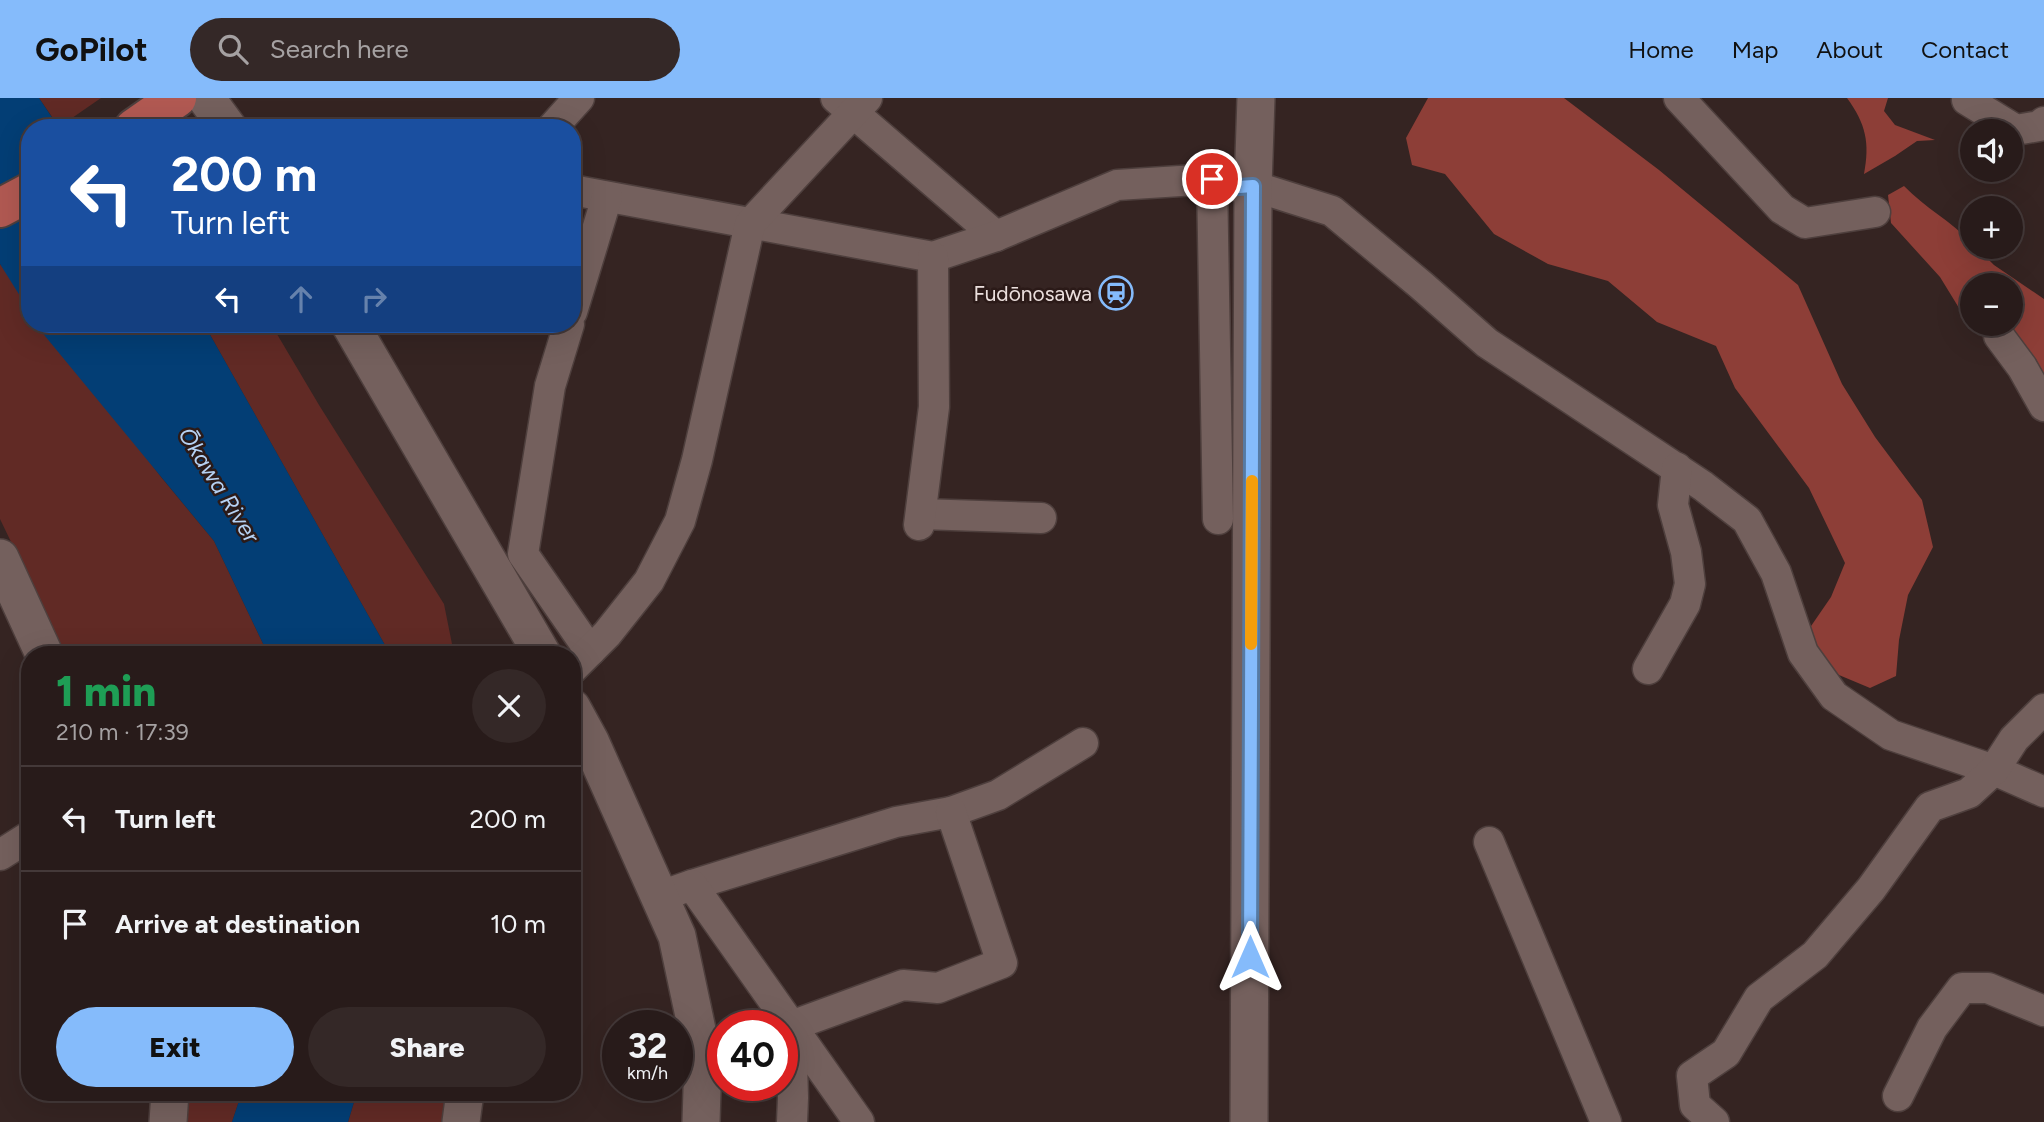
<!DOCTYPE html>
<meta charset="utf-8">
<style>
:root{--surface:#281b1a;--page:#342827;--text:#f1f3f6;--muted:#a5a1a2;--line:#443939;--accent:#85bbfb}
body{margin:0;font-family:Figtree,sans-serif;background:var(--page);color:var(--text);height:100vh;display:flex;flex-direction:column;font-size:26px;white-space:nowrap}
*{box-sizing:border-box;margin:0}
p{font-size:23px;color:var(--muted)}
.icon{flex:none;width:38px;height:38px;fill:none;stroke:currentColor;stroke-width:2;stroke-linecap:round;stroke-linejoin:round}
.map{position:relative;flex:1;overflow:hidden}
.drawer{position:absolute;left:21px;top:548px;width:560px;height:455px;display:flex;flex-direction:column;background:var(--surface);border-radius:28px;box-shadow:0 7px 28px #0002,0 0 0 2px var(--line)}
.drawer>*{flex:none}
.top-card{position:absolute;left:21px;top:21px;width:560px;height:214px;border-radius:28px;box-shadow:0 7px 28px #0002,0 0 0 2px var(--line);background:#1a4fa0;color:#fff;overflow:hidden}
.buttons{position:absolute;left:1960px;top:21px;display:grid;gap:14px}
.buttons a{display:grid;place-items:center;width:63px;height:63px;border-radius:50%;background:var(--surface);box-shadow:0 7px 28px #0002,0 0 0 2px var(--line);font-size:35px}
.speed{position:absolute;left:602px;top:912px;display:flex;gap:14px;font-size:35px;font-weight:700;text-align:center}
.speed>*{display:grid;place-content:center;width:91px;height:91px;border-radius:50%;background:var(--surface);box-shadow:0 7px 28px #0002,0 0 0 2px var(--line);line-height:1}
.speed small{font-size:18px;font-weight:400}
.speed .limit{border:10px solid #d22;background:#fff;color:#111}
.pin{position:absolute;display:grid;place-items:center;width:60px;height:60px;color:#fff;margin:-30px;border:4px solid #fff;border-radius:50%;box-shadow:0 2px 7px #0007}
.me{position:absolute;width:77px;margin:-38px;rotate:0deg;stroke-linejoin:round;filter:drop-shadow(0 0 5px #0008)}
.turn{display:flex;align-items:center;gap:24px;height:147px;padding:0 35px;font-size:32px}
.turn .icon{width:91px;height:91px;stroke-width:2.5}
.turn b{display:block;font-size:49px;line-height:60px}
.lanes{display:flex;align-items:center;height:66px;padding:0 35px;background:#0003;justify-content:center;gap:35px;direction:ltr}
.lanes .off{opacity:.35}
.round{display:grid;place-items:center;flex:none;width:74px;height:74px;border-radius:37px;background:var(--page)}
.summary{display:flex;align-items:center;justify-content:space-between;height:119px;padding:0 35px}
h1{font-size:42px;font-weight:800;line-height:52px;color:#1e9e55}
.primary-button{display:flex;gap:14px;margin-top:auto;padding:14px 35px}
.primary-button a{flex:1;height:80px;border-radius:42px;background:var(--accent);color:#111;font-size:28px;font-weight:800;line-height:80px;text-align:center}
.primary-button a+a{background:var(--page);color:var(--text)}
ul{padding:0;list-style:none}
li{display:flex;align-items:center;gap:21px;height:105px;padding:0 35px;border-top:2px solid var(--line)}
li div{flex:1}
li b{display:block;font-size:26px}
li em{font-style:normal}
header{display:flex;align-items:center;gap:42px;box-sizing:border-box;height:98px;padding:0 35px;background:var(--accent);color:#111}
header strong{font-size:33px}
nav{display:flex;gap:38px;margin-inline-start:auto;font-size:24px}
.search{width:490px;height:63px;background:var(--page);display:flex;align-items:center;gap:18px;box-sizing:border-box;padding:0 24px;border-radius:38px;color:var(--muted);font-size:26px}
.map>svg:first-child{display:block}
</style>
<header>
<strong>GoPilot</strong>
<div class="search"><svg class="icon" aria-label="search" viewBox="0 0 24 24"><circle cx="10" cy="10" r="6"/><path d="M15 15l6 6"/></svg>Search here</div>
<nav><a>Home</a><a>Map</a><a>About</a><a>Contact</a></nav>
</header>
<div class="map">
<svg width="2044" height="1024" viewBox="0 0 2044 1024">
<rect width="100%" height="100%" fill="#352422"/>
<!-- green -->
<g fill="#612a25">
<polygon points="39,0 101,0 59,29"/>
<polygon points="0,166 30,205 30,226 45,226 161,379 214,443 268,556 65,556 0,421"/>
<polygon points="204,226 271,226 319,307 444,506 454,556 390,556"/>
<polygon points="179,994 242,994 232,1024 178,1024"/>
<polygon points="357,994 455,994 453,1024 348,1024"/>
</g>
<!-- forest -->
<g fill="#8d3e37">
<polygon points="1428,0 1564,0 1659,72 1798,187 1842,286 1875,339 1922,402 1933,449 1908,497 1899,542 1896,578 1870,590 1827,572 1809,531 1831,499 1845,465 1809,390 1735,290 1716,248 1657,224 1608,183 1548,166 1494,136 1445,76 1412,67 1406,40"/>
<path d="M 1847,0 L 1888,0 L 1884,13 L 1895,27 L 1935,42 L 1917,43 L 1895,58 L 1864,76 C 1870,45 1866,26 1847,0 Z"/>
<path d="M 1904,88 C 1925,110 1951,123 1972,145 L 1972,149 L 1976,149 L 1994,167 L 2044,201 L 2044,280 L 2036,261 L 2000,230 L 1992,226 L 2011,226 L 2011,187 L 1972,187 L 1972,216 L 1959,210 L 1940,179 L 1891,125 L 1888,97 Z"/>
</g>
<!-- water -->
<g fill="#033e75">
<polygon points="0,0 39,0 59,30 30,30 30,214 0,166"/>
<polygon points="37,226 204,226 390,556 268,556 214,443 45,238"/>
<polygon points="242,994 357,994 348,1024 232,1024"/>
</g>
<g fill="none" stroke-linecap="round" stroke-linejoin="round">
<defs>
<g id="minor">
<polyline points="836,0 996,138"/>
<polyline points="1679,0 1782,111 1805,125 1875,114"/>
<polyline points="1967,2 2016,32 2039,28 2044,24"/>
<polyline points="552,30 579,0"/>
<polyline points="1212,81 1218,421"/>
<polyline points="572,92 933,159 996,138 1117,87 1212,81 1239,89 1253,88 1332,113 1421,187 1487,245 1703,388 1747,422 1776,475 1803,555 1834,598 1891,637 1994,672 2044,694"/>
<polyline points="572,214 607,99"/>
<polyline points="569,226 550,288 523,456 590,553"/>
<polyline points="1999,238 2022,269 2044,308"/>
<polyline points="921,416 1041,420"/>
<polyline points="919,427 934,309 933,159"/>
<polyline points="572,571 607,536 649,483 680,423 697,362 750,126 867,0"/>
<polyline points="1648,571 1685,506 1690,486 1686,454 1673,407 1677,370"/>
<polyline points="1489,744 1606,1024"/>
<polyline points="0,757 30,738"/>
<polyline points="692,787 896,724 951,714 998,697 1083,645"/>
<polyline points="675,793 692,787 859,1024"/>
<polyline points="1898,998 1932,930 1962,890 1988,890 2044,913"/>
<polyline points="792,1024 793,1000 791,928 903,887 938,890 1002,865 951,714"/>
<polyline points="1714,1024 1695,1007 1692,978 1726,955 1759,900 1815,857 1871,791 1930,709 1969,695 1994,672 2014,641 2044,611"/>
</g>
<g id="tertiary">
<polyline points="206,0 228,30"/>
<polyline points="350,226 542,556"/>
<polyline points="0,460 44,556"/>
<polyline points="572,610 590,643 677,838 703,960 701,1024"/>
<polyline points="168,1024 170,994"/>
<polyline points="461,1024 465,994"/>
<polyline points="1249,1024 1253,88 1256,0"/>
</g>
<g id="primary">
<polyline points="134,30 177,0"/>
<polyline points="0,110 30,94"/>
</g>
</defs>
<!-- minor casing -->
<use href="#minor" stroke="#4e3f3d" stroke-width="33"/>
<!-- tertiary casing -->
<use href="#tertiary" stroke="#4e3f3d" stroke-width="40"/>
<!-- primary casing -->
<use href="#primary" stroke="#4e3f3d" stroke-width="42"/>
<!-- minor -->
<use href="#minor" stroke="#74605d" stroke-width="30"/>
<!-- tertiary -->
<use href="#tertiary" stroke="#74605d" stroke-width="37"/>
<!-- primary -->
<use href="#primary" stroke="#b15952" stroke-width="38"/>
</g>
<g fill="none" stroke-linecap="round" stroke-linejoin="round">
<defs>
<polyline id="route" points="1212,81 1239,89 1253,88 1250,859"/>
</defs>
<!-- route casing -->
<use href="#route" stroke="#567aa3" stroke-width="18"/>
<!-- route -->
<use href="#route" stroke="#85bbfb" stroke-width="12"/>
<!-- slow -->
<polyline stroke="#f59e0b" stroke-width="12" points="1251,546 1252,383"/>
</g>
<!-- icons -->
<defs>
<symbol id="station-ring" viewBox="-11 -11 22 22"><circle r="9.5" fill="#2b1a18" stroke="#85bbfb" stroke-width="1.5"/><path d="M-3-6H3Q5-6 5-4V2Q5 4 3 4L4.5 6H3L1.5 4h-3L-3 6H-4.5L-3 4Q-5 4-5 2V-4Q-5-6-3-6ZM-3.5-4v3h7v-3ZM-3.5 1v1.5H-2V1ZM2 1v1.5H3.5V1Z" fill="#85bbfb"/></symbol>
</defs>
<g fill-rule="evenodd">
<use href="#station-ring" x="1097" y="176" width="38" height="38"/>
</g>
<g text-anchor="middle" dominant-baseline="central" stroke-width="5" stroke-linejoin="round" paint-order="stroke">
<!-- poi labels -->
<g font-size="21" fill="#ebdfdd" stroke="#2b1a18" text-anchor="end">
<text x="1092" y="195">Fudōnosawa</text>
</g>
<!-- water labels -->
<g font-size="23" font-style="italic" fill="#b5d1f3" stroke="#2b1a18">
<text transform="translate(219 387) rotate(58)">Ōkawa River</text>
</g>
</g>
</svg>
<div class="buttons">
<a><svg class="icon" aria-label="sound" viewBox="0 0 24 24"><path d="M4 9h4l5-4v14l-5-4H4zM17 9q2 3 0 6"/></svg></a>
<a>+</a>
<a>−</a>
</div>
<div class="speed"><div>32<small>km/h</small></div><div class="limit">40</div></div>
<div class="pin" style="left:1212px;top:81px;background:#d93025"><svg class="icon" aria-label="arrive" viewBox="0 0 24 24"><path d="M6 21V4h12l-3 4 3 4H6"/></svg></div>
<svg class="me" style="left:1250px;top:859px" viewBox="-20 -20 40 40"><path d="M0-17L14 15 0 8-14 15z" fill="#85bbfb" stroke="#fff" stroke-width="4"/></svg>
<div class="top-card">
<div class="turn"><svg class="icon" aria-label="left" viewBox="0 0 24 24"><path d="M17 20v-9H6M10 6l-5 5 5 5"/></svg><div><b>200 m</b>Turn left</div></div>
<div class="lanes"><svg class="icon" aria-label="left" viewBox="0 0 24 24"><path d="M17 20v-9H6M10 6l-5 5 5 5"/></svg><svg class="icon off" aria-label="ahead" viewBox="0 0 24 24"><path d="M12 20V5M6 11l6-6 6 6"/></svg><svg class="icon off" aria-label="right" viewBox="0 0 24 24"><path d="M7 20v-9h11M14 6l5 5-5 5"/></svg></div>
</div>
<section class="drawer">
<div class="summary"><div><h1>1 min</h1><p>210 m · 17:39</p></div><a class="round"><svg class="icon" aria-label="close" viewBox="0 0 24 24"><path d="M6 6l12 12M18 6L6 18"/></svg></a></div>
<ul>
<li><svg class="icon" aria-label="left" viewBox="0 0 24 24"><path d="M17 20v-9H6M10 6l-5 5 5 5"/></svg><div><b>Turn left</b></div><em>200 m</em></li>
<li><svg class="icon" aria-label="arrive" viewBox="0 0 24 24"><path d="M6 21V4h12l-3 4 3 4H6"/></svg><div><b>Arrive at destination</b></div><em>10 m</em></li>
</ul>
<div class="primary-button"><a>Exit</a><a>Share</a></div>
</section>
</div>
